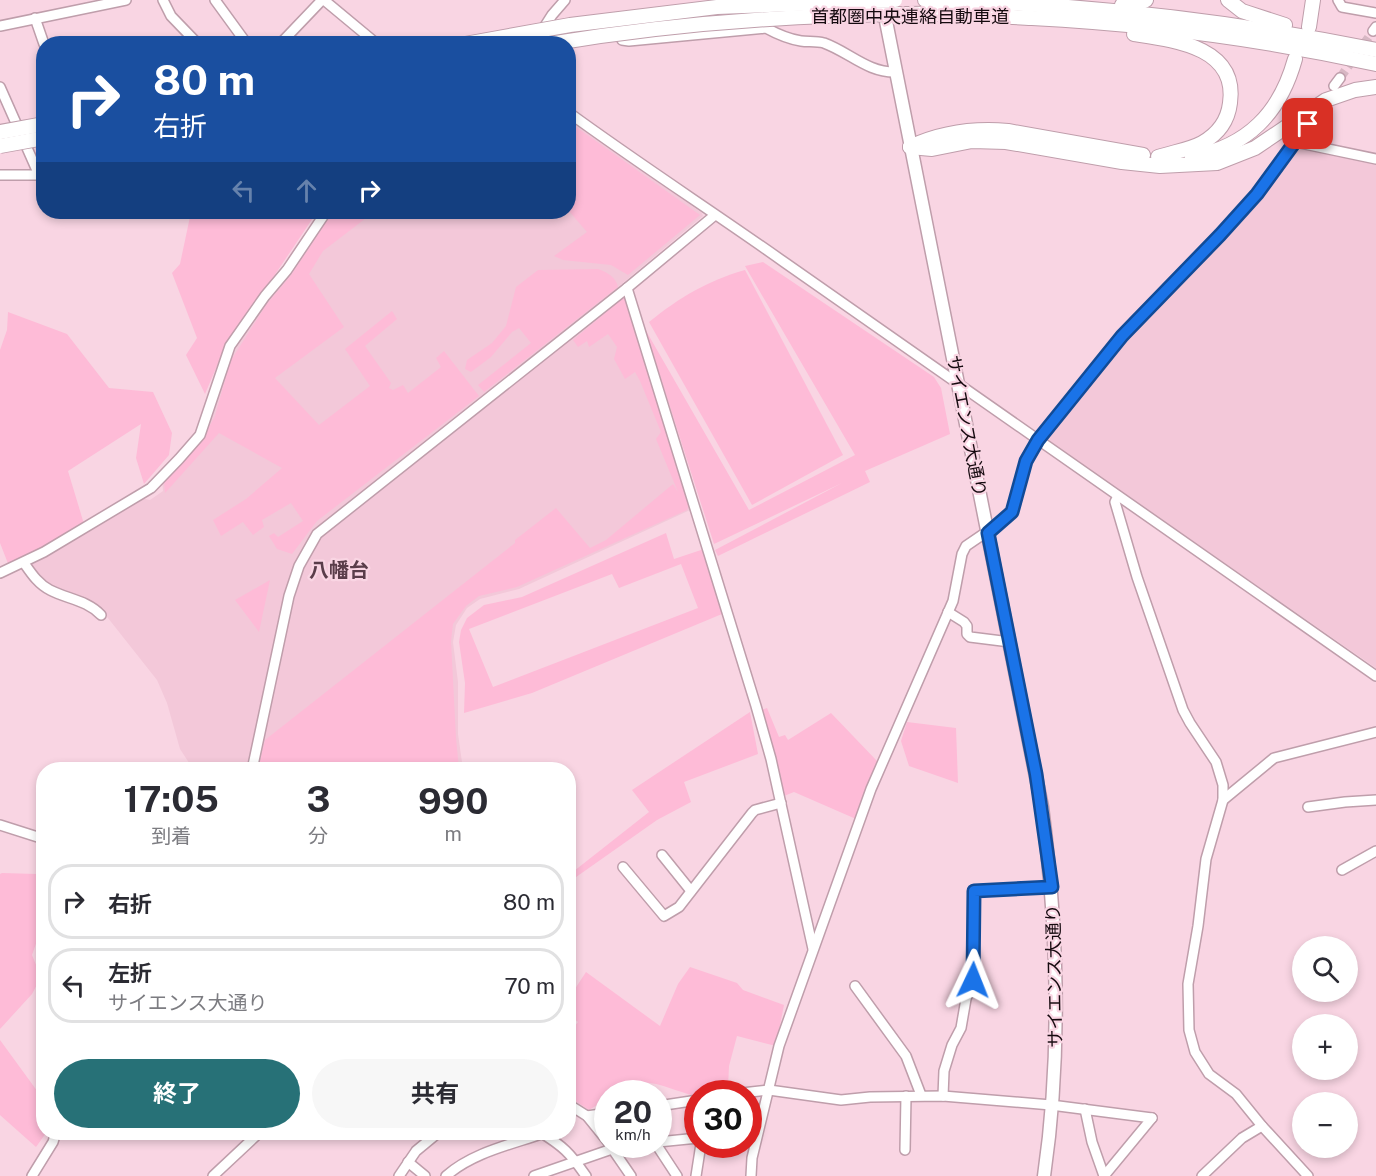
<!DOCTYPE html>
<html lang="ja">
<meta charset="utf-8">
<style>
:root{--surface:#fff;--page:#f7f7f7;--text:#2b2b33;--muted:#7c7c81;--line:#e1e1e2;--accent:#277177}
body{margin:0;font-family:"Public Sans","Noto Sans JP",sans-serif;background:var(--page);color:var(--text);height:100vh;display:flex;flex-direction:column;font-size:22px;white-space:nowrap}
*{box-sizing:border-box;margin:0}
p{font-size:20px;color:var(--muted)}
.icon{flex:none;width:33px;height:33px;fill:none;stroke:currentColor;stroke-width:2;stroke-linecap:round;stroke-linejoin:round}
.map{position:relative;flex:1;overflow:hidden}
.side{position:absolute;left:36px;top:762px;width:540px;height:378px;display:flex;flex-direction:column;background:var(--surface);border-radius:24px;box-shadow:0 3px 9px #0003}
.side>*{flex:none}
.hud{position:absolute;left:36px;top:36px;width:540px;height:183px;border-radius:24px;box-shadow:0 3px 9px #0003;background:#1a4fa0;color:#fff;overflow:hidden}
.fabs{position:absolute;left:1292px;top:936px;display:grid;gap:12px}
.fabs a{display:grid;place-items:center;width:66px;height:66px;border-radius:50%;background:var(--surface);box-shadow:0 3px 9px #0003;font-size:30px}
.speed{position:absolute;left:594px;top:1080px;display:flex;gap:12px;font-size:30px;font-weight:700;text-align:center}
.speed>*{display:grid;place-content:center;width:78px;height:78px;border-radius:50%;background:var(--surface);box-shadow:0 3px 9px #0003;line-height:1}
.speed small{font-size:15px;font-weight:400}
.speed .limit{border:9px solid #d22;background:#fff;color:#111}
.pin{position:absolute;display:grid;place-items:center;width:51px;height:51px;color:#fff;margin:-26px;border-radius:12px;box-shadow:0 3px 9px #0006}
.me{position:absolute;width:66px;margin:-33px;rotate:2deg;stroke-linejoin:round;filter:drop-shadow(0 0 4px #0008)}
.turn{display:flex;align-items:center;gap:21px;height:126px;padding:0 18px;font-size:27px}
.turn .icon{width:78px;height:78px;stroke-width:2.5}
.turn b{display:block;font-size:42px;line-height:51px}
.lanes{display:flex;align-items:center;height:57px;padding:0 18px;background:#0003;justify-content:center;gap:30px;direction:ltr}
.lanes .off{opacity:.35}
.eta{display:flex;justify-content:space-evenly;align-items:center;height:102px;text-align:center}
.eta b{font-size:36px;font-weight:700;line-height:42px}
.primary-button{display:flex;gap:12px;margin-top:auto;padding:12px 18px}
.primary-button a{flex:1;height:69px;border-radius:36px;background:var(--accent);color:#fff;font-size:24px;font-weight:700;line-height:69px;text-align:center}
.primary-button a+a{background:var(--page);color:var(--text)}
ul{padding:0;list-style:none}
li{display:flex;align-items:center;gap:18px;height:75px;margin:0 12px 9px;padding:0 6px;border:3px solid var(--line);border-radius:24px}
li div{flex:1}
li b{display:block;font-size:22px}
li em{font-style:normal}
.map>svg:first-child{display:block}
</style>
<div class="map">
<svg width="1376" height="1176" viewBox="0 0 1376 1176">
<rect width="100%" height="100%" fill="#f9d5e3"/>
<!-- built -->
<g fill="#f3c8d9">
<polygon points="569,119 702,213 703,216 618,287 627,297 692,505 690,510 519,589 480,599 467,608 456,625 453,642 458,682 458,734 463,769 193,769 180,749 167,703 157,680 104,613 76,596 42,580 29,563 140,498 150,500 163,491 162,480 203,434 213,414 229,360 265,302 330,212 568,212"/>
<polygon points="1301,147 1376,162 1376,668 1050,442 1049,434 1115,351 1255,205 1295,152"/>
</g>
<!-- green -->
<g fill="#febbd7" fill-rule="evenodd">
<polygon points="569,122 700,215 628,275 611,265 563,260 554,256 587,232 569,211 569,201 571,196 568,193"/>
<polygon points="191,212 317,212 274,276 229,338 205,394 186,355 197,338 172,273 180,264"/>
<polygon points="333,212 374,212 323,251 309,274 344,327 275,378 319,425 370,386 345,349 392,311 397,319 365,346 391,383 389,388 393,390 403,385 408,393 441,367 436,358 444,351 479,396 317,521 292,554 277,549 269,536 274,533 278,537 303,521 291,503 262,520 264,527 253,535 243,522 221,536 213,520 246,499 282,468 219,433 165,493 164,482 204,436 215,416 230,362 266,305 291,275"/>
<polygon points="763,262 934,377 941,388 950,434 865,471 870,482 718,556 715,550 842,483 714,544 645,329 749,510 855,455 745,266"/>
<path d="M 598,269 C 607,272 616,277 618,287 L 484,392 L 478,385 L 531,343 L 519,328 L 512,332 L 491,357 L 471,372 L 465,369 L 467,360 L 492,343 L 506,326 L 516,287 L 538,270 Z"/>
<path d="M 745,270 L 843,455 L 752,505 L 649,322 C 680,297 707,281 745,270 Z"/>
<polygon points="624,297 689,504 687,510 517,587 479,596 466,606 453,624 451,641 456,738 459,769 258,769 265,740 515,543 515,540 556,508 590,548 606,540 673,484 678,492 656,439 661,432 640,381 635,372 625,379 614,359 617,347 608,334 589,347 587,341 578,347 573,340"/>
<polygon points="8,312 67,334 109,388 153,392 172,433 169,455 144,484 136,458 141,424 68,471 84,524 9,566 0,543 0,350 7,330"/>
<path d="M 666,533 L 674,559 L 704,549 L 722,614 L 532,693 L 464,713 L 465,683 L 459,642 L 461,630 L 467,618 L 484,605 L 522,597 ZM 681,564 L 698,608 L 493,687 L 469,629 L 612,574 L 619,588 Z"/>
<polygon points="270,580 259,632 235,600"/>
<polygon points="767,708 779,737 785,735 788,740 831,713 877,761 856,819 794,792 784,796 761,710"/>
<polygon points="750,712 758,754 684,782 691,802 657,820 569,882 569,875 649,812 632,790"/>
<polygon points="907,722 956,728 958,783 909,766 901,741"/>
<polygon points="2,873 37,874 43,880 43,924 32,955 41,977 32,994 0,1029 0,874"/>
<path d="M 690,967 L 737,983 L 743,990 L 784,1005 L 776,1046 L 737,1036 L 729,1066 L 728,1088 L 722,1092 L 698,1094 L 697,1096 L 694,1096 C 679,1092 653,1080 639,1083 C 627,1085 620,1093 608,1094 L 607,1099 L 589,1110 L 569,1097 L 569,1033 L 578,1022 L 569,1015 L 569,998 L 586,972 L 660,1026 L 678,984 Z"/>
<polygon points="0,1040 43,1099 44,1132 46,1133 36,1147 0,1115"/>
</g>
<g fill="none" stroke-linecap="round" stroke-linejoin="round">
<!-- minor-tunnel -->
<polyline stroke="#d7b7c3" stroke-width="9" stroke-dasharray="9 4.5" stroke-linecap="butt" points="1340,78 1373,31"/>
<defs>
<g id="minor">
<polyline points="163,0 171,16 198,44"/>
<polyline points="215,0 247,44"/>
<polyline points="324,0 377,44"/>
<polyline points="1338,0 1342,7 1376,13"/>
<polyline points="35,18 44,44"/>
<polyline points="0,26 126,0"/>
<polyline points="1373,31 1376,27"/>
<polyline points="547,32 545,26 552,15 565,0"/>
<path d="M 622,40 L 629,41 L 766,28 C 777,34 788,39 801,41 C 808,42 816,41 824,43 C 849,52 868,73 896,72"/>
<polyline points="280,44 322,0"/>
<polyline points="1334,86 1340,78"/>
<polyline points="0,87 39,175"/>
<path d="M 568,112 C 639,164 712,211 784,262 C 981,400 1179,537 1376,676"/>
<polyline points="1295,142 1376,159"/>
<polyline points="0,175 42,175"/>
<polyline points="627,288 756,706 771,759 813,949"/>
<polyline points="1118,496 1115,502 1137,577 1183,710 1190,723 1216,762 1223,785 1223,800 1206,859 1198,926 1188,984 1189,1030 1195,1052 1209,1074 1236,1094 1262,1126 1308,1176"/>
<path d="M 24,563 C 31,573 38,584 50,590 C 67,599 87,600 101,615"/>
<polyline points="0,573 44,552 151,488 179,459 200,435 230,346 265,296 287,270 326,212"/>
<polyline points="948,612 964,622 967,626 967,634 970,637 1010,642"/>
<polyline points="252,770 289,596 299,566 317,534 627,288 715,215"/>
<polyline points="1223,800 1274,758 1376,732"/>
<polyline points="1308,807 1345,802 1376,800"/>
<polyline points="0,825 44,839"/>
<polyline points="662,855 691,891"/>
<polyline points="623,867 664,916 679,907 752,813 755,810 781,803"/>
<polyline points="1342,870 1376,851"/>
<polyline points="855,986 906,1056 921,1095"/>
<polyline points="733,1094 769,1090 841,1100 870,1097 943,1096 1051,1105 1152,1118"/>
<polyline points="943,1096 944,1071 952,1045 961,1028 966,999 973,980 974,966 974,891 1052,887"/>
<polyline points="568,1104 587,1116 608,1142"/>
<polyline points="658,1106 698,1100"/>
<polyline points="1085,1109 1092,1142 1104,1176"/>
<polyline points="587,1116 608,1113"/>
<path d="M 540,1132 C 563,1146 570,1153 586,1176"/>
<polyline points="658,1142 698,1138"/>
<polyline points="609,1144 631,1176"/>
<polyline points="656,1144 677,1176"/>
<polyline points="905,1150 906,1096"/>
<polyline points="408,1162 425,1176"/>
<polyline points="32,1176 53,1142 56,1132"/>
<polyline points="213,1176 260,1132"/>
<polyline points="399,1176 416,1151 439,1132"/>
<path d="M 446,1176 C 472,1153 509,1145 541,1134"/>
<polyline points="534,1176 612,1149"/>
<polyline points="696,1176 701,1144"/>
<polyline points="751,1176 752,1158 779,1046 871,789 953,601 962,554 966,546 1007,518 1015,505 1026,461 1038,440 1122,336 1220,235 1265,184 1308,124"/>
<polyline points="1104,1176 1152,1118"/>
<polyline points="1202,1176 1242,1138 1262,1126"/>
</g>
<path id="major" d="M 883,6 L 1042,807 C 1058,930 1062,1053 1044,1176"/>
<g id="highway">
<path d="M 925,0 C 1077,3 1227,20 1376,50"/>
<polyline points="1228,0 1242,11 1285,25"/>
<polyline points="1122,5 1139,3 1146,0"/>
<path d="M 908,14 C 950,13 991,16 1032,18 C 1147,24 1263,39 1376,64"/>
<polyline points="1309,27 1313,0"/>
<path d="M 1134,34 C 1174,40 1238,47 1230,103 C 1228,120 1218,134 1202,143 C 1189,150 1173,152 1158,157"/>
<polyline points="910,147 932,149 972,141 1006,142 1122,162 1160,166 1217,163 1255,148 1326,100 1355,90 1376,87"/>
<path d="M 910,147 C 942,132 974,128 1008,131 L 1143,155"/>
<path d="M 1192,157 C 1248,146 1280,113 1295,59"/>
</g>
</defs>
<!-- minor casing -->
<use href="#minor" stroke="#bf9eab" stroke-width="12"/>
<!-- major casing -->
<use href="#major" stroke="#bf9eab" stroke-width="15"/>
<!-- highway casing -->
<use href="#highway" stroke="#bf9eab" stroke-width="16"/>
<!-- minor -->
<use href="#minor" stroke="#fff" stroke-width="9"/>
<!-- major -->
<use href="#major" stroke="#fff" stroke-width="12"/>
<!-- highway -->
<use href="#highway" stroke="#fff" stroke-width="14"/>
<defs>
<g id="highway-bridge">
<polyline points="465,44 570,25 717,7 895,0"/>
<path d="M 549,44 C 669,24 788,15 908,14"/>
<polyline points="0,132 44,124"/>
<polyline points="0,146 44,138"/>
</g>
</defs>
<!-- highway-bridge casing -->
<use href="#highway-bridge" stroke="#bf9eab" stroke-width="16" stroke-linecap="butt"/>
<!-- highway-bridge -->
<use href="#highway-bridge" stroke="#fff" stroke-width="14"/>
</g>
<g fill="none" stroke-linecap="round" stroke-linejoin="round">
<defs>
<polyline id="route" points="973,980 974,891 1052,887 1036,774 988,533 1012,512 1026,461 1038,440 1122,336 1220,235 1257,194 1308,124"/>
</defs>
<!-- route casing -->
<use href="#route" stroke="#114b97" stroke-width="15"/>
<!-- route -->
<use href="#route" stroke="#1a73e8" stroke-width="10"/>
</g>
<g text-anchor="middle" dominant-baseline="central" stroke-width="4.5" stroke-linejoin="round" paint-order="stroke">
<!-- street labels -->
<g font-size="18" fill="#150a0f" stroke="#f9d5e3">
<text x="910" y="16">首都圏中央連絡自動車道</text>
<text transform="translate(967 426) rotate(79)">サイエンス大通り</text>
<text transform="translate(1054 976) rotate(-91)">サイエンス大通り</text>
</g>
<!-- neighbourhood labels -->
<g font-size="20" font-weight="bold" fill="#5a3d4a" stroke="#f9d5e3">
<text x="339" y="570">八幡台</text>
</g>
</g>
</svg>
<div class="fabs">
<a><svg class="icon" aria-label="search" viewBox="0 0 24 24"><circle cx="10" cy="10" r="6"/><path d="M15 15l6 6"/></svg></a>
<a>+</a>
<a>−</a>
</div>
<div class="speed"><div>20<small>km/h</small></div><div class="limit">30</div></div>
<div class="pin" style="left:1308px;top:124px;background:#d93025"><svg class="icon" aria-label="arrive" viewBox="0 0 24 24"><path d="M6 21V4h12l-3 4 3 4H6"/></svg></div>
<svg class="me" style="left:973px;top:980px" viewBox="-20 -20 40 40"><path d="M0-17L14 15 0 8-14 15z" fill="#1a73e8" stroke="#fff" stroke-width="4"/></svg>
<div class="hud">
<div class="turn"><svg class="icon" aria-label="right" viewBox="0 0 24 24"><path d="M7 20v-9h11M14 6l5 5-5 5"/></svg><div><b>80 m</b>右折</div></div>
<div class="lanes"><svg class="icon off" aria-label="left" viewBox="0 0 24 24"><path d="M17 20v-9H6M10 6l-5 5 5 5"/></svg><svg class="icon off" aria-label="ahead" viewBox="0 0 24 24"><path d="M12 20V5M6 11l6-6 6 6"/></svg><svg class="icon" aria-label="right" viewBox="0 0 24 24"><path d="M7 20v-9h11M14 6l5 5-5 5"/></svg></div>
</div>
<section class="side">
<div class="eta">
<div><b>17:05</b><p>到着</p></div>
<div><b>3</b><p>分</p></div>
<div><b>990</b><p>m</p></div>
</div>
<ul>
<li><svg class="icon" aria-label="right" viewBox="0 0 24 24"><path d="M7 20v-9h11M14 6l5 5-5 5"/></svg><div><b>右折</b></div><em>80 m</em></li>
<li><svg class="icon" aria-label="left" viewBox="0 0 24 24"><path d="M17 20v-9H6M10 6l-5 5 5 5"/></svg><div><b>左折</b><p>サイエンス大通り</p></div><em>70 m</em></li>
</ul>
<div class="primary-button"><a>終了</a><a>共有</a></div>
</section>
</div>
